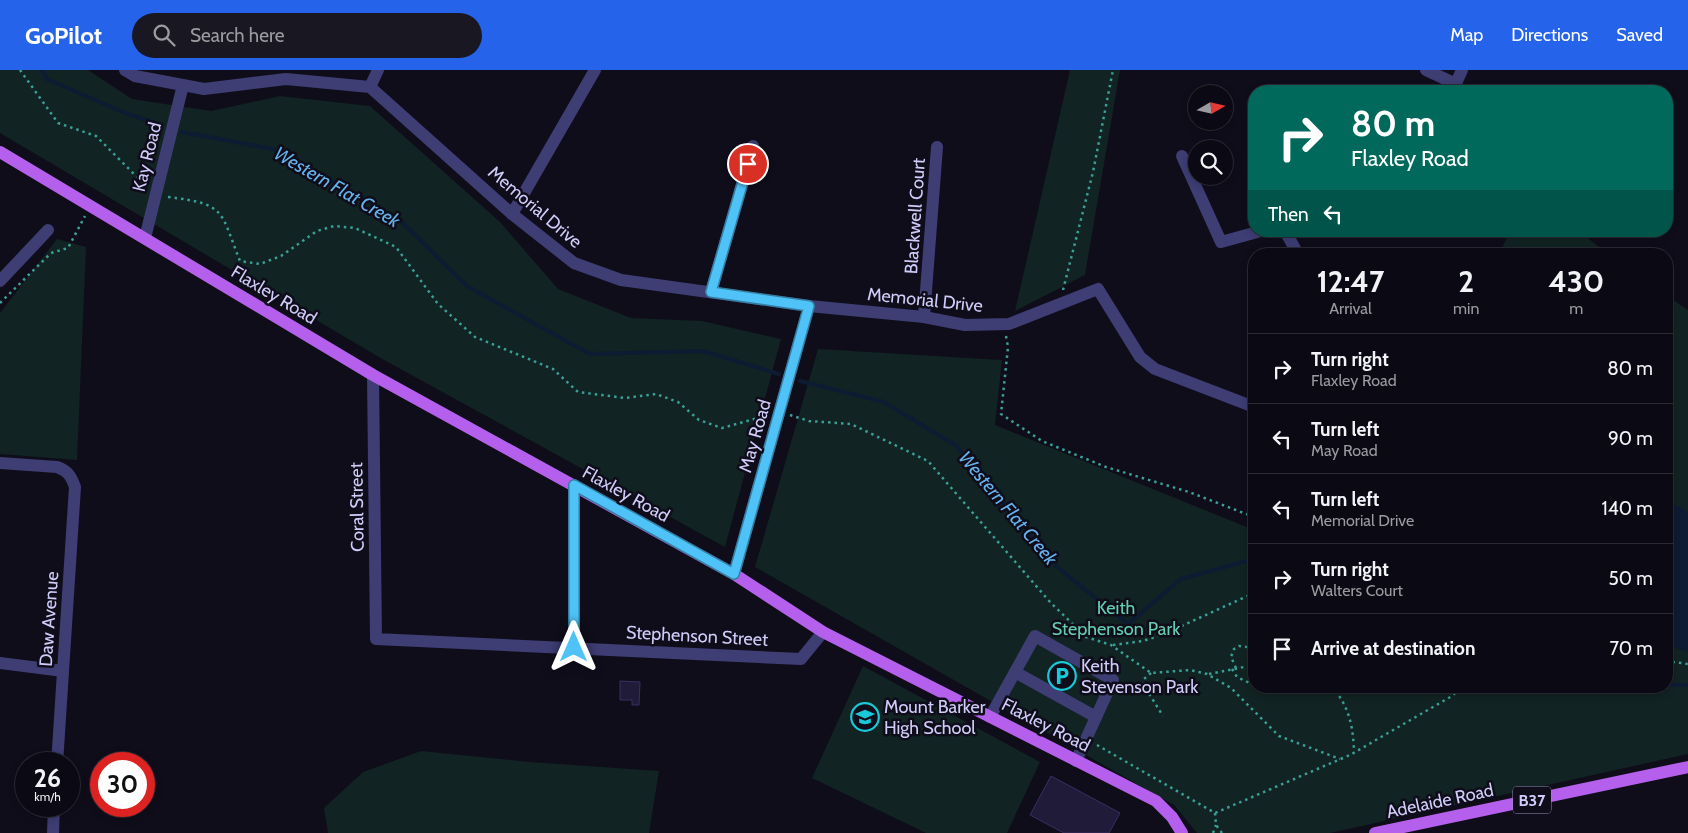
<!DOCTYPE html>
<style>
:root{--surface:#0b0a14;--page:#191822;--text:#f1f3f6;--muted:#9a9aa0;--line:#2b2b34;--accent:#2563eb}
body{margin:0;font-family:Cabin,sans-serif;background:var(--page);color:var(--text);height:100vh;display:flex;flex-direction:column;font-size:19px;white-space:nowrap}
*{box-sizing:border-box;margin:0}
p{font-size:16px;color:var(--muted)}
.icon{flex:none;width:28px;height:28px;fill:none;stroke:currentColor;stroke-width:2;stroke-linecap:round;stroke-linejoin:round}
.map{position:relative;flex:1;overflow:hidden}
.panel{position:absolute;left:1248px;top:178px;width:425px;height:445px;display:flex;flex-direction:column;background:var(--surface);border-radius:20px;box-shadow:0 2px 8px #0003,0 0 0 1px var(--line)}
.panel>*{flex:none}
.top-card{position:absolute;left:1248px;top:15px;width:425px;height:152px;border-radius:20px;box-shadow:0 2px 8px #0003,0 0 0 1px var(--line);background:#00695c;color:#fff;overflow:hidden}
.needle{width:32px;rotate:81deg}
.fabs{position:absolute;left:1188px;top:15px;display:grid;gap:10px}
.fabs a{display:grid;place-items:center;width:45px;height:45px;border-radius:50%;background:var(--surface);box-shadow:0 2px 8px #0003,0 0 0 1px var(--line);font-size:25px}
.speed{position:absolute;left:15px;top:682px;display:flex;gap:10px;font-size:25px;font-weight:700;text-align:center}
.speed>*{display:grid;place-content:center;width:65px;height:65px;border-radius:50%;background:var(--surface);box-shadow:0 2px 8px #0003,0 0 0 1px var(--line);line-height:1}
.speed small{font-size:12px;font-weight:400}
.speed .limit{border:8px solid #d22;background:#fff;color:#111}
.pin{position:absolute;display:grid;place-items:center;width:42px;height:42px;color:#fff;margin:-21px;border:2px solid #fff;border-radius:50%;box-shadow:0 1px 5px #0007}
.me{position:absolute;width:55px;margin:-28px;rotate:0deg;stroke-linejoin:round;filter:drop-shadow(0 0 4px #0008)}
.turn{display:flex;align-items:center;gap:18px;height:105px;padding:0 20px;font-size:22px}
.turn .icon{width:65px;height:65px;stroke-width:2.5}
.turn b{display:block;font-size:35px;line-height:42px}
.then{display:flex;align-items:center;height:48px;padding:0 20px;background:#0003;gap:10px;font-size:19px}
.eta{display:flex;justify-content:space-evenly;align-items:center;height:85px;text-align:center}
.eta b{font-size:30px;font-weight:700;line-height:35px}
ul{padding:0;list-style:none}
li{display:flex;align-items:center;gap:15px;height:70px;padding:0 20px;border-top:1px solid var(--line)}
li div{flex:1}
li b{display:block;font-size:19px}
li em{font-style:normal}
header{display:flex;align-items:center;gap:30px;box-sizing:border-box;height:70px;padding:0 25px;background:var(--accent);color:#fff}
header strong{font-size:24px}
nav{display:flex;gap:28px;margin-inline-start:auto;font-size:18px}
.search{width:350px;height:45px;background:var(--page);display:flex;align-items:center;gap:12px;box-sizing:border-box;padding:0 18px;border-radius:28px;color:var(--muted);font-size:19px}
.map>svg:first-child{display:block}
</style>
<header>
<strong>GoPilot</strong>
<div class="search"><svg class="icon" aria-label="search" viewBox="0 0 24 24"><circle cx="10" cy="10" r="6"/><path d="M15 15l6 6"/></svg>Search here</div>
<nav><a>Map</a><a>Directions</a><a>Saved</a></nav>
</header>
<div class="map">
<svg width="1688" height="763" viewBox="0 0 1688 763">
<rect width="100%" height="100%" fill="#0f0d1a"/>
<!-- green -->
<g fill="#112322">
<polygon points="0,0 88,0 132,29 211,41 280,26 370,36 500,152 558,219 631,248 702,251 781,269 725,477 384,290 0,63"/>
<polygon points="1070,0 1120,0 1085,205 1015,241"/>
<polygon points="1510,161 1578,161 1609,184 1499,184"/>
<polygon points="57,169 86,177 77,390 0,384 0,243"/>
<polygon points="1666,225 1688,240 1688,684 1330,763 1197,763 1174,735 755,497 818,279 1002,290 995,355 1254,460 1254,616 1666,616"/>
<polygon points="863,596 1040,692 1007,763 926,763 812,708"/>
<polygon points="421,681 530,692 659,701 649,763 328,763 324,738 363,702"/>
</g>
<!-- water -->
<polygon fill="#0d1c33" points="1666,430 1688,442 1688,582 1666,575"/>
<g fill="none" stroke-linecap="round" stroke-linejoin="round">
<!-- stream -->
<g stroke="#0d1c33" stroke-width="4">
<polyline points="42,0 47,9 125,43 161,55"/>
<polyline points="182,62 278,80 401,151 467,216 590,284 703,281 779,304"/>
<polyline points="800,311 884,332 957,376 1052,493 1128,554 1181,509 1254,489"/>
<polyline points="1666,615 1688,615"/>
</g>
</g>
<!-- building -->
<g fill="#201b39" stroke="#383062">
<polygon points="620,611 640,612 639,635 632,635 632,630 620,630"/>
<polygon points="1051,706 1120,743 1109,763 1064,763 1030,745"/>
</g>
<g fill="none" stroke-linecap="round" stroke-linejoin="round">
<!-- path -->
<g stroke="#3a9f97" stroke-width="2.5" stroke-dasharray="2.5 4" stroke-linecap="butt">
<polyline points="20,0 58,53 96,66 145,115"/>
<path d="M 168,127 C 227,134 220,141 240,191 L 260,194 L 281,186 L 317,161 L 334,156 L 355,158 L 396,177 L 438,234 L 475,267 L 553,299 L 578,322 L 625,328 L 656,324 L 678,332 L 699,350 L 722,358 L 765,346"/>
<polyline points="1063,220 1093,102 1113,0"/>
<polyline points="0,233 51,183 68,178 85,146"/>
<polyline points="1006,266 1008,277 1001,344 1042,371 1106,397 1189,422 1254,447"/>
<polyline points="790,345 809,351 851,354 928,391 1050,532 1086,567 1111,575 1151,603 1190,600 1207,604 1231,618 1279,666 1340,689"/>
<polyline points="1113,575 1143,571 1164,564 1254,523"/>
<polyline points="1666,591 1688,594"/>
<polyline points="1236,598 1231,587 1234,579 1239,576 1254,578"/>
<polyline points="1232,599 1237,607 1254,615"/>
<polyline points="1151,603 1144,609 1143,614 1163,646"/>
<polyline points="1209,604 1254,595"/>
<path d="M 1331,616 C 1349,635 1353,656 1354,681"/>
<polyline points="1447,616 1452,626"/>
<polyline points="1097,675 1215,743 1350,685 1452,626 1463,616"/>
<polyline points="1215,743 1216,755 1222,763"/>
<polyline points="1213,763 1216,755"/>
</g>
<!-- minor -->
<g stroke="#3e3d74" stroke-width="12">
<polyline points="125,0 135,6 204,19 286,9 370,17 512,144 574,193 621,210 809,236 924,247 965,255 1009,254 1098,219 1140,287 1155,299 1254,337"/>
<polyline points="1426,0 1456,14"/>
<polyline points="370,17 378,0"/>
<polyline points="1453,20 1462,0"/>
<polyline points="1182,86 1221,172 1261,161"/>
<polyline points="512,144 595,0"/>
<polyline points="1285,161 1298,184"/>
<polyline points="145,168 183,15"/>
<polyline points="0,211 48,160"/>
<polyline points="711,222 753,76"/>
<polyline points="924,247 937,77"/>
<polyline points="373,305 376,569 801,589 823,562"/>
<path d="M 0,393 L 57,397 C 68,401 71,406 75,417 L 57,694"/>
<polyline points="734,504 809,236"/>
<polyline points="574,577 574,415"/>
<polyline points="0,593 63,601"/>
<polyline points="1015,602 1096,647"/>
<polyline points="990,647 1035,566 1113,610 1076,691"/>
<polyline points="53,763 54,736"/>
</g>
<!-- major -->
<g stroke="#b460ec" stroke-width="12">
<polyline points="0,82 373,305 734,504 823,562 1156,731 1172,747 1182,763"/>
<polyline points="1375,763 1688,697"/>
</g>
</g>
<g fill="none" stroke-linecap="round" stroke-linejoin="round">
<defs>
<polyline id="route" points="574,577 574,415 734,504 809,236 711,222 748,94"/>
</defs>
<!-- route casing -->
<use href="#route" stroke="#337fa1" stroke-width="12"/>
<!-- route -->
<use href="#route" stroke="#4fc3f7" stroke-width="9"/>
</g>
<!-- icons -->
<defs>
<symbol id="parking-ring" viewBox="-11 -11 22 22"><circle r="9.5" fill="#0f0d1a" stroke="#19c9d8" stroke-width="1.5"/><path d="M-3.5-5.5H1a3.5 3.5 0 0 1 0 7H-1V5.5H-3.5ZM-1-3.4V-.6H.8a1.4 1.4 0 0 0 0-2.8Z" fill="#19c9d8"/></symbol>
<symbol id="school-ring" viewBox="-11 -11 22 22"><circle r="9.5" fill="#0f0d1a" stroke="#19c9d8" stroke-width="1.5"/><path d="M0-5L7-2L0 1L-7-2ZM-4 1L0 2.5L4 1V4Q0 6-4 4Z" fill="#19c9d8"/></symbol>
</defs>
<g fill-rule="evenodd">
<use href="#parking-ring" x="1046" y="590" width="32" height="32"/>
<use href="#school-ring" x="849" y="631" width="32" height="32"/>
</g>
<g text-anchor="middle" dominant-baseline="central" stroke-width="5" stroke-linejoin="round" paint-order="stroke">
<!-- shield labels -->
<rect fill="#0f0d1a" stroke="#9693b6" stroke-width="1" x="1513" y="716.5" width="38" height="27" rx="4"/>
<g font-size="16" font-weight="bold" fill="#d0ccf9">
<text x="1532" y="730">B37</text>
</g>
<!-- street labels -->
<g font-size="18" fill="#d0ccf9" stroke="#0f0d1a">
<text transform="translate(147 87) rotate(-76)">Kay Road</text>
<text transform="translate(535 137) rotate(40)">Memorial Drive</text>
<text transform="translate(915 146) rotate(-86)">Blackwell Court</text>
<text transform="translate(274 225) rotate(31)">Flaxley Road</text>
<text transform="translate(925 230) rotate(6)">Memorial Drive</text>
<text transform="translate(755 366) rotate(-74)">May Road</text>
<text transform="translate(626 424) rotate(29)">Flaxley Road</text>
<text transform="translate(357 437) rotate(-91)">Coral Street</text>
<text transform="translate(49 549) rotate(-86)">Daw Avenue</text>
<text transform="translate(697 566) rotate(3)">Stephenson Street</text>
<text transform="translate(1046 655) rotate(27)">Flaxley Road</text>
<text transform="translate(1440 731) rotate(-12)">Adelaide Road</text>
</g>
<!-- park labels -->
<g font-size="18" fill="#62cfb1" stroke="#0f0d1a">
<text x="1116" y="538">Keith<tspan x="1116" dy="21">Stephenson Park</tspan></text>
</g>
<!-- poi labels -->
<g font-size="18" fill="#d0ccf9" stroke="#0f0d1a" text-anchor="start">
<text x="1081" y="596">Keith<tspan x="1081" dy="21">Stevenson Park</tspan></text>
<text x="884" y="637">Mount Barker<tspan x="884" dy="21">High School</tspan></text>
</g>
<!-- water labels -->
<g font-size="19" font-style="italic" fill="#66b2ed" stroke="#0f0d1a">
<text transform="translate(337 117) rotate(30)">Western Flat Creek</text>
<text transform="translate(1008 438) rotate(50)">Western Flat Creek</text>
</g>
</g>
</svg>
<div class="fabs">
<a><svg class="needle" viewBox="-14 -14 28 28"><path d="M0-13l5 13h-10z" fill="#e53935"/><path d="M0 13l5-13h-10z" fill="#9a9aa0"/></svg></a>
<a><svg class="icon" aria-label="search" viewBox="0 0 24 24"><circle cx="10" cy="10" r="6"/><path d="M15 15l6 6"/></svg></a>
</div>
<div class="speed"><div>26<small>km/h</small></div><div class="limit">30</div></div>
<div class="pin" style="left:748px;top:94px;background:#d93025"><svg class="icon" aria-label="arrive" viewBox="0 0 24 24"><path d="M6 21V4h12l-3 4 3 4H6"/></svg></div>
<svg class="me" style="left:574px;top:577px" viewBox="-20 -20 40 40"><path d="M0-17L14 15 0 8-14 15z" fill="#4fc3f7" stroke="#fff" stroke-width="4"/></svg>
<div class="top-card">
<div class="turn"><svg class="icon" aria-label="right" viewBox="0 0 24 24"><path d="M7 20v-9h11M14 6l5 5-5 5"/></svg><div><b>80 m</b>Flaxley Road</div></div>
<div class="then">Then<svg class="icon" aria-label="left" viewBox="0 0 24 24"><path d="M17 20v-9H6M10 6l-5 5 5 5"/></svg></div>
</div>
<section class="panel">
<div class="eta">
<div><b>12:47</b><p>Arrival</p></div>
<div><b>2</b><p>min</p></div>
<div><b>430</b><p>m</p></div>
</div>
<ul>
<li><svg class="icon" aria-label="right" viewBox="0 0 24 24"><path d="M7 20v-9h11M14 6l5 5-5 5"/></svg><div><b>Turn right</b><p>Flaxley Road</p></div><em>80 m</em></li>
<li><svg class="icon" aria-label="left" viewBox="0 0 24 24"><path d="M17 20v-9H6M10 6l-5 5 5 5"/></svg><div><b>Turn left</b><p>May Road</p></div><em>90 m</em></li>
<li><svg class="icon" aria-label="left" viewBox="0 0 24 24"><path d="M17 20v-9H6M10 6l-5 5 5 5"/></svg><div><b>Turn left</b><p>Memorial Drive</p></div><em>140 m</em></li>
<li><svg class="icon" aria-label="right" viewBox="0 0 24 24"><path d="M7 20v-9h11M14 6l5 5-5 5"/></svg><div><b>Turn right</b><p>Walters Court</p></div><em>50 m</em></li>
<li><svg class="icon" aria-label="arrive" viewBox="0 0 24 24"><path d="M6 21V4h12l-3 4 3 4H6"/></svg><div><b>Arrive at destination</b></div><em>70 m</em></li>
</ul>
</section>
</div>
